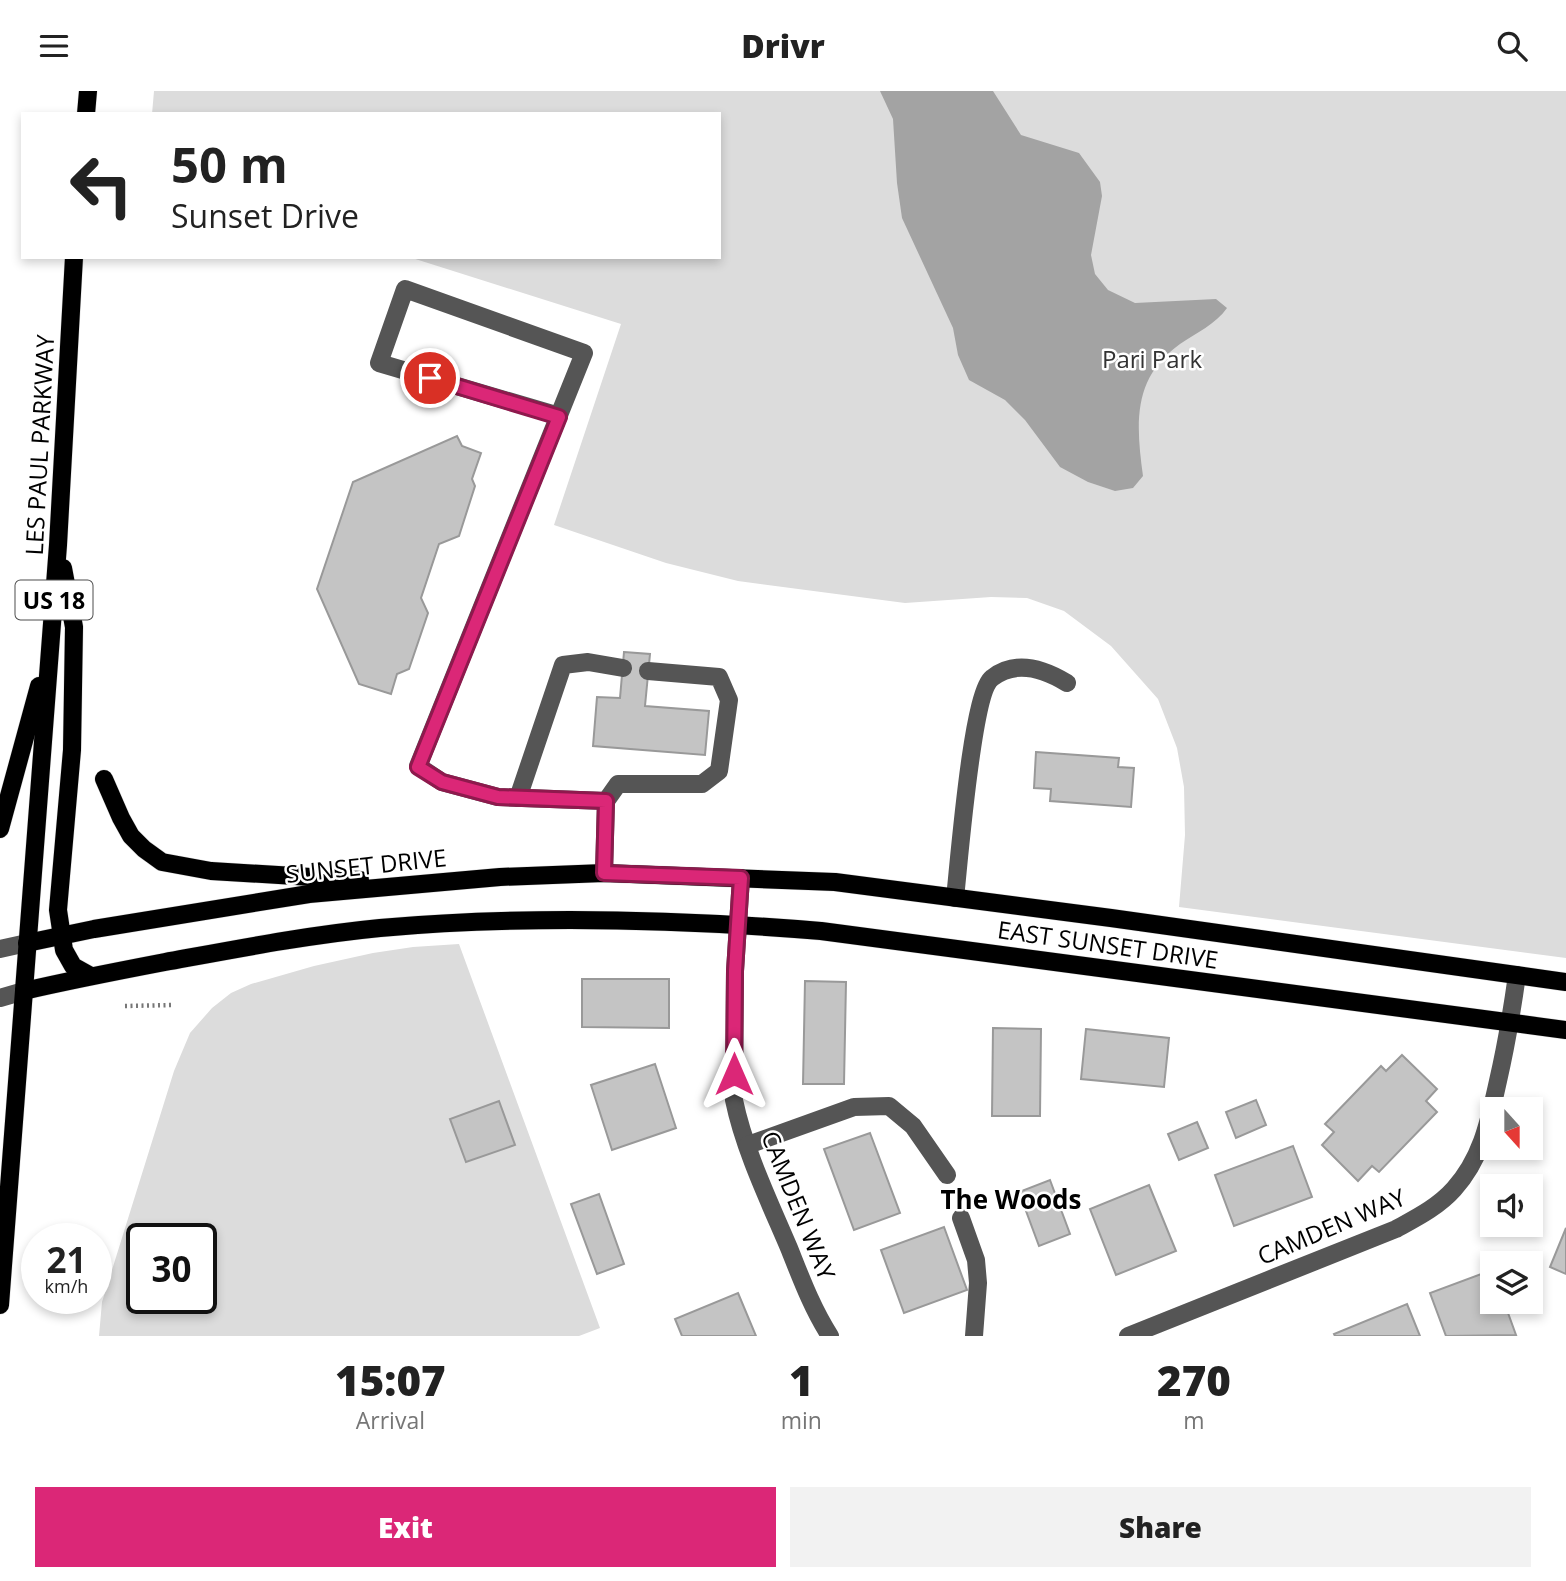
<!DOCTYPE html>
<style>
:root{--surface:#fff;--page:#f2f2f2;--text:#222;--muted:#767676;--accent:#db2777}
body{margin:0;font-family:"Open Sans",sans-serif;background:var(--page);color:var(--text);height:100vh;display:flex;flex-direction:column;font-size:26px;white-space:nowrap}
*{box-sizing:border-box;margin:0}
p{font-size:23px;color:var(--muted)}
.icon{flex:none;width:38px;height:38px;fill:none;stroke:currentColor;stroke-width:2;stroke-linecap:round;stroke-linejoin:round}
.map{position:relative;height:1245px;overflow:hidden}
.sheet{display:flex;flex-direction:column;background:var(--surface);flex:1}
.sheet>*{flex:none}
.top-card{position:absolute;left:21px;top:21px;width:700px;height:147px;border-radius:0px;box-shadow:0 4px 10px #0003;background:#fff;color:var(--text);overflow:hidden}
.needle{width:46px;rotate:159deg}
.fabs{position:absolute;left:1480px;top:1006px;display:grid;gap:14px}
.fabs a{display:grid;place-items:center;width:63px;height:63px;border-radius:0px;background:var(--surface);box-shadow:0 4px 10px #0003;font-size:35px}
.speed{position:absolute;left:21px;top:1132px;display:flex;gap:14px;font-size:35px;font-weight:700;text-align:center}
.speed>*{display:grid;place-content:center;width:91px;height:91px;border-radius:50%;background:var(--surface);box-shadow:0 4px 10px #0003;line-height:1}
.speed small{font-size:18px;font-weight:400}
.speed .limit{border:4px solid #111;border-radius:10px;background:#fff;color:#111}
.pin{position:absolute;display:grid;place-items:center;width:60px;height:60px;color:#fff;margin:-30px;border:4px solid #fff;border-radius:50%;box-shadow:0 2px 7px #0007}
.me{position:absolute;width:77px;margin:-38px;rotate:0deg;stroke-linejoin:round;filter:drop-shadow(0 0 5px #0008)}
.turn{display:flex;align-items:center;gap:24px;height:147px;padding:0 35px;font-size:32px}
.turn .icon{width:91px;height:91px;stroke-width:2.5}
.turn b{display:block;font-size:49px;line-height:60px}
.eta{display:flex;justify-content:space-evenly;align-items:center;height:119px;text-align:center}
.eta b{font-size:42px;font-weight:800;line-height:49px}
.button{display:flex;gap:14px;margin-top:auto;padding:14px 35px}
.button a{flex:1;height:80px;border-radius:0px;background:var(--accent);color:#fff;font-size:28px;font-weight:800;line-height:80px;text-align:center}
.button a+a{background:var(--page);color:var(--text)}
header{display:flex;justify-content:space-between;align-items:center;height:91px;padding:0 35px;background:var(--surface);font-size:32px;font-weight:800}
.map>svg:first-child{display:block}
</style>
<header><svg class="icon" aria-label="menu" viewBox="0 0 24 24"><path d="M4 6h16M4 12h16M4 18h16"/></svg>Drivr<svg class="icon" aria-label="search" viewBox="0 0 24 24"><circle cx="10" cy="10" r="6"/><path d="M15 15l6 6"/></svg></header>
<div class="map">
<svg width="1566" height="1245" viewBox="0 0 1566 1245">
<rect width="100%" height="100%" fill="#fff"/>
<!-- green -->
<g fill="#dcdcdc" fill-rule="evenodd">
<polygon points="154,0 1566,0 1566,867 1179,816 1185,744 1184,696 1177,657 1158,608 1111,555 1064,520 1027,507 991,506 905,512 738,490 666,472 554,434 621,233 409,166 719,166 719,23 152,23"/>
<path d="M 459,853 L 600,1237 L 579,1245 L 99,1245 L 102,1211 L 174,980 L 190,942 L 212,917 L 231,902 L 251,893 L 314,875 L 373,862 L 413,856 ZM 142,1148 L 201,1148 L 201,1208 L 142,1208 Z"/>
</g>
<!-- water -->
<path fill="#a3a3a3" d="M 880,0 L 993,0 L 1021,44 L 1079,62 L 1100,91 L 1102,105 L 1091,164 L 1095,183 L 1108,199 L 1135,212 L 1216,208 L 1227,217 C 1216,233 1196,242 1180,253 C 1132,287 1136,333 1143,385 L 1133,397 L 1115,400 L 1088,391 L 1060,376 L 1025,329 L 1005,309 L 969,289 L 958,264 L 953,237 L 902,127 L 897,92 L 893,28 Z"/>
<!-- building -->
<g fill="#c4c4c4" stroke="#999" stroke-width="2">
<polygon points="457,345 462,355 481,362 472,388 475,395 459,445 439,453 421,507 428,522 409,578 397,583 391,603 359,593 317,498 353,391"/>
<polygon points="624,561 650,563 645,615 709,620 705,664 593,655 597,606 620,607"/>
<polygon points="1036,661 1119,667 1118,676 1134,677 1131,716 1050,710 1051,698 1034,697"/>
<polygon points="582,888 669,888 669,937 582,936"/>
<polygon points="805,890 846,891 844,993 803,993"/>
<polygon points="993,937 1041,938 1040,1025 992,1025"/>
<polygon points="1086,938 1169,947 1164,996 1081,988"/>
<polygon points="1402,964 1437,998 1426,1010 1437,1021 1379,1081 1372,1075 1358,1090 1322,1054 1334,1041 1325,1033 1381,975 1386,980"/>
<polygon points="655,973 676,1037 612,1059 591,994"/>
<polygon points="1256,1009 1266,1034 1236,1047 1226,1021"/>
<polygon points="499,1010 515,1054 466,1071 450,1028"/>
<polygon points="1197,1031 1208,1057 1179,1069 1168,1043"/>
<polygon points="870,1042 900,1122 854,1139 824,1058"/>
<polygon points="1293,1055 1312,1106 1234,1135 1215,1084"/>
<polygon points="1050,1089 1070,1143 1039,1155 1019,1101"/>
<polygon points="1149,1094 1176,1160 1116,1184 1090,1118"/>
<polygon points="599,1103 624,1173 597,1183 571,1113"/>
<polygon points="944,1136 967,1199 904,1222 881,1159"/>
<polygon points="1566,1137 1566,1183 1550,1176"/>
<polygon points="1492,1179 1493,1211 1504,1211 1516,1244 1446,1245 1430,1202"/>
<polygon points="738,1202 756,1245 682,1245 675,1228"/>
<polygon points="1407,1213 1420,1245 1335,1245 1334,1243"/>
</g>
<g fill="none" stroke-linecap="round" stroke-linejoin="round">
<defs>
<g id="major">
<polyline points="86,23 88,0"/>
<polyline points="63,477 74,536 72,659 58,819 64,859 73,875 91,885"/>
<polyline points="104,688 121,727 131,745 144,758 162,771 211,780 360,789"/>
<polyline points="0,738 39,595"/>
<polyline points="27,852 94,838 309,803 500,786 604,782 835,791 1111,827 1566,891"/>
<path d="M 24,900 C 71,889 118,880 165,871 C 236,858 308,844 380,837 C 527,824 675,828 821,840 L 1566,939"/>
<polyline points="0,1214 58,454 74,166"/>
</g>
</defs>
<!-- major casing -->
<use href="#major" stroke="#dbdbdb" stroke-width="19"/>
<!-- path -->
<polyline stroke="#777" stroke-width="4.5" stroke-dasharray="2 3.5" stroke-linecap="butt" points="125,915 173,914"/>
<!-- minor -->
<g stroke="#555" stroke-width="18">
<polyline points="559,325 379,272 405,198 584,262 418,675 442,691 498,706 606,710 604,782"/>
<polyline points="518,707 563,574 588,571 623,577"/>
<polyline points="606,710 618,693 702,693 719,680 729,609 719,586 648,580"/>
<path d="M 741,787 L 735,880 L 734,1009 C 744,1058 769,1110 789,1157 C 801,1187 812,1217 830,1245"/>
<path d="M 955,807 C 959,772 972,602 992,587 C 1016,568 1044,578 1067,592"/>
<polyline points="0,858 27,852"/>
<polyline points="0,907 24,900"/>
<polyline points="748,1054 854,1016 889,1015 913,1035 947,1084"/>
<polyline points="961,1127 976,1169 978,1192 974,1245"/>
<path d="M 1128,1245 L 1396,1138 C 1416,1127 1438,1116 1454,1098 C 1482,1067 1489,1030 1498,990 C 1506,955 1512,920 1517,884"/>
</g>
<!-- major -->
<use href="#major" stroke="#000" stroke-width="18"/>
</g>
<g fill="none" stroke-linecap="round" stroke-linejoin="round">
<defs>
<polyline id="route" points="430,287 559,326 418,676 442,691 498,706 606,710 604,782 741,787 735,880 734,983"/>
</defs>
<!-- route casing -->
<use href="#route" stroke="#8e194d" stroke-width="18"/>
<!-- route -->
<use href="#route" stroke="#db2777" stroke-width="12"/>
</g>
<g text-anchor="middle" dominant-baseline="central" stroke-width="5" stroke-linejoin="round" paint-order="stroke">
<!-- shield labels -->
<rect fill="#fff" stroke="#4c4c4c" stroke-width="2" x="15.5" y="489.5" width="77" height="39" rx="5"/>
<g font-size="23" font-weight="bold" fill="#000">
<text x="54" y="509">US 18</text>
</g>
<!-- park labels -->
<g font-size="24" fill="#333" stroke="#fff">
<text x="1152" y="267">Pari Park</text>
</g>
<!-- street labels -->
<g font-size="24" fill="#000" stroke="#fff">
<text transform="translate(39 354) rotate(-87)">LES PAUL PARKWAY</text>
<text transform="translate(366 774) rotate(-6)">SUNSET DRIVE</text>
<text transform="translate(1108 853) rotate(8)">EAST SUNSET DRIVE</text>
<text transform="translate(799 1114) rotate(68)">CAMDEN WAY</text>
<text transform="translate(1331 1135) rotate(-23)">CAMDEN WAY</text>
</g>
<!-- neighbourhood labels -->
<g font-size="26" font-weight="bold" fill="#000" stroke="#fff">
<text x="1011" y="1108">The Woods</text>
</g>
</g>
</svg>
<div class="fabs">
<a><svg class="needle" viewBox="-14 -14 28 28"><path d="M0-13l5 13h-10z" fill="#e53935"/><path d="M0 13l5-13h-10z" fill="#767676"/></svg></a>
<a><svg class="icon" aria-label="sound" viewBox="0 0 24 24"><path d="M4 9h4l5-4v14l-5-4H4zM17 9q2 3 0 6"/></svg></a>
<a><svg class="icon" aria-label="layers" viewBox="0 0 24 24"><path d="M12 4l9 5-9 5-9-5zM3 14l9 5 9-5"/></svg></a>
</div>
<div class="speed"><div>21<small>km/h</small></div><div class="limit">30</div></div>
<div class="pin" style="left:430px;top:287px;background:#d93025"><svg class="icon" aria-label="arrive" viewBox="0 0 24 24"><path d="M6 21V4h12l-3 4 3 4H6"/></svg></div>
<svg class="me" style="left:734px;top:983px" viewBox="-20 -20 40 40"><path d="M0-17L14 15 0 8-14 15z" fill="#db2777" stroke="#fff" stroke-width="4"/></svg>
<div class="top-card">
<div class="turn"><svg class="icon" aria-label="left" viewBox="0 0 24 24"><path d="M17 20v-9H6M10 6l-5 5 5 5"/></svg><div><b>50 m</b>Sunset Drive</div></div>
</div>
</div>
<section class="sheet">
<div class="eta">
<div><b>15:07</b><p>Arrival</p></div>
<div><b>1</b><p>min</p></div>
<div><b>270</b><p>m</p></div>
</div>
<div class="button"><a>Exit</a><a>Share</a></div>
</section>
